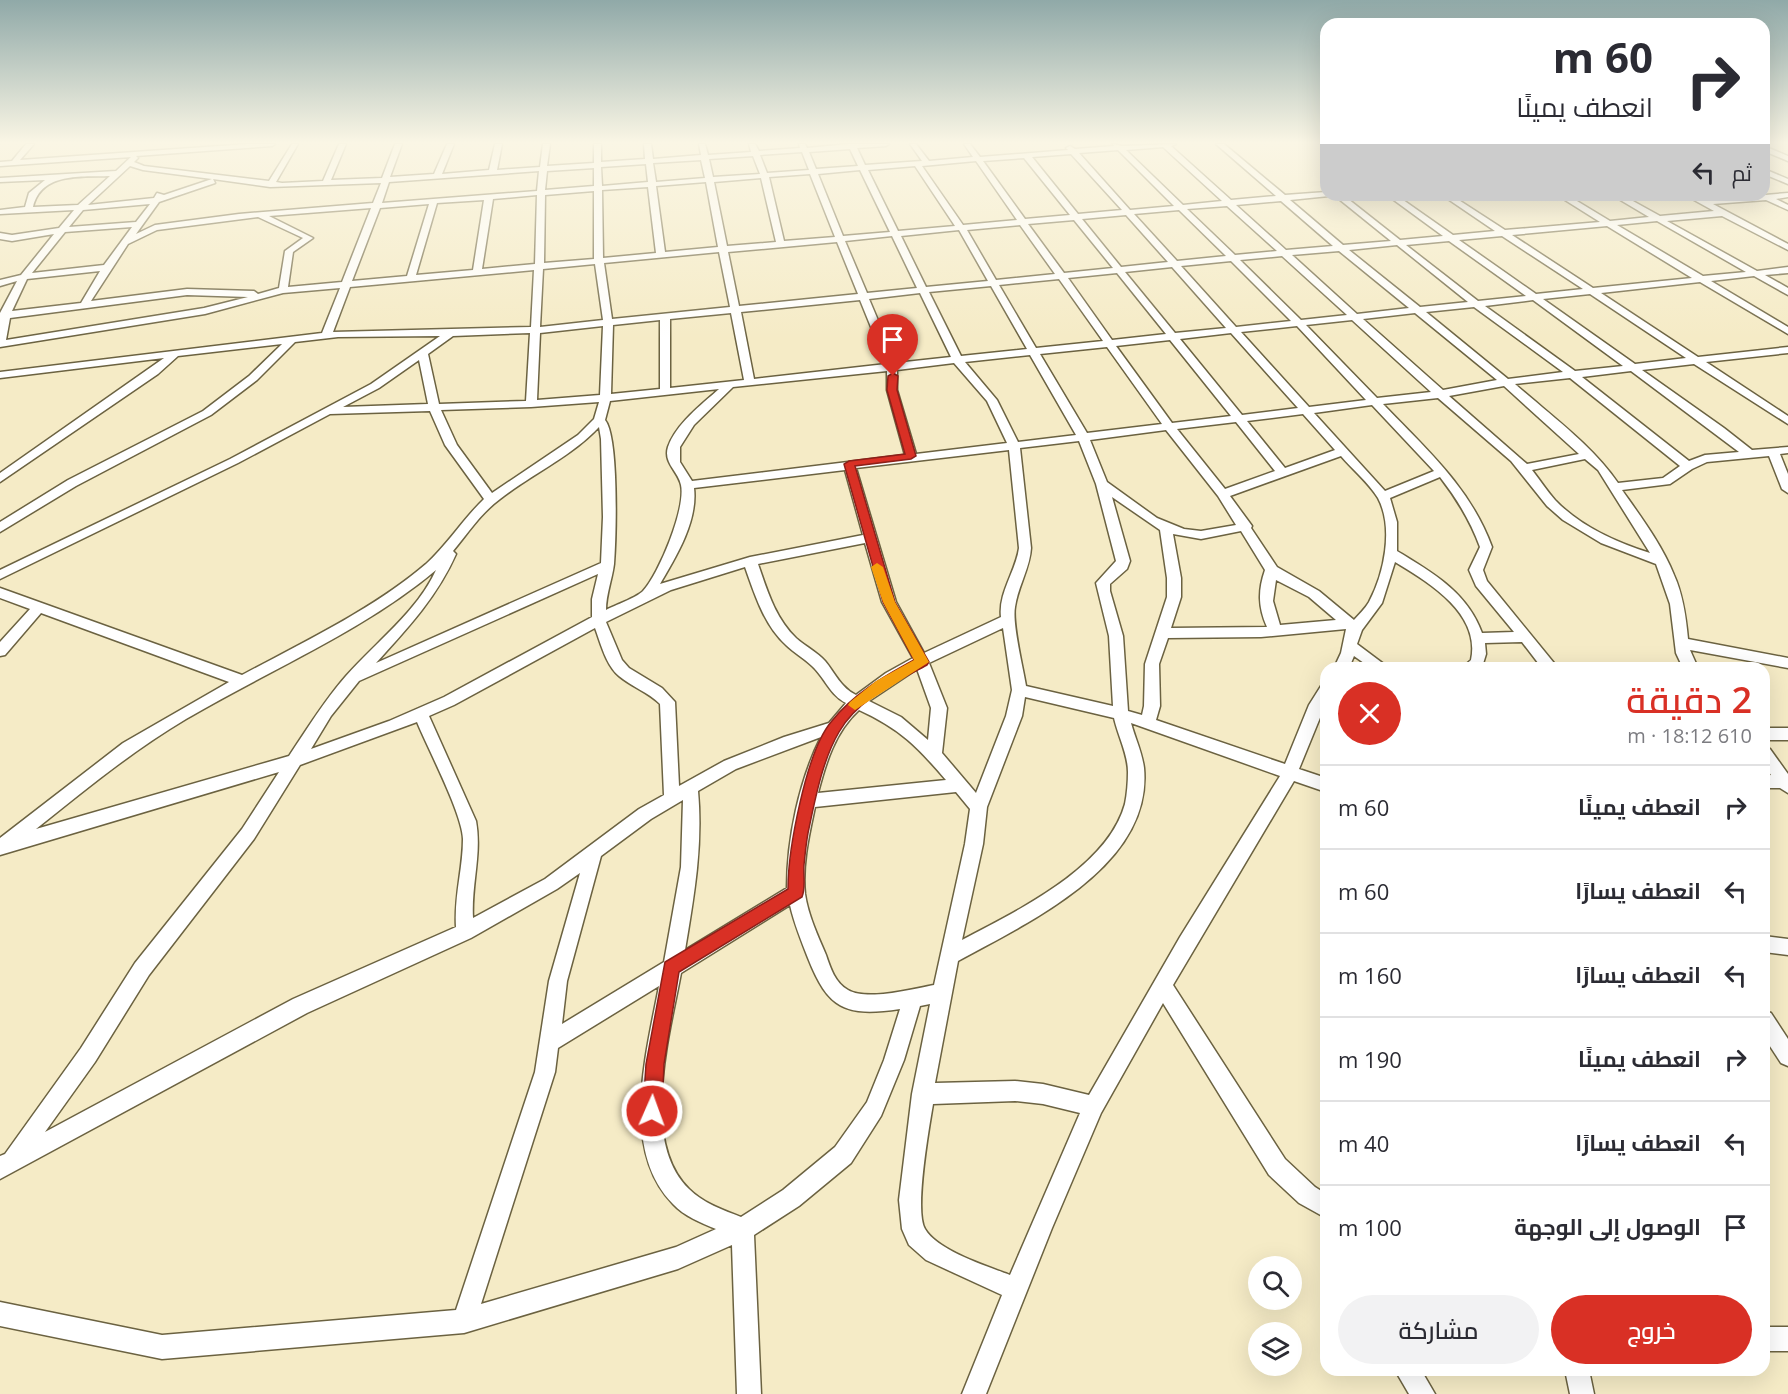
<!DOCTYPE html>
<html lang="ar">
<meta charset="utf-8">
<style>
:root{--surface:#fff;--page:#f2f2f3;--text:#2b2b33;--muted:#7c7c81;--line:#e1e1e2;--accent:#d93025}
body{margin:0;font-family:"Open Sans",Cairo,sans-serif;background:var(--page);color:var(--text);direction:rtl;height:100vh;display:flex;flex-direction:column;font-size:22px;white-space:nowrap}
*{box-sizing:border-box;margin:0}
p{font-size:20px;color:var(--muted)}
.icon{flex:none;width:33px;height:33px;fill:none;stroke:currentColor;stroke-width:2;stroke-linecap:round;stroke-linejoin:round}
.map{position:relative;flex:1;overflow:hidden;direction:ltr}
.details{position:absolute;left:1320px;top:662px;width:450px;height:714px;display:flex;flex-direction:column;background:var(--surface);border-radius:18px;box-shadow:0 6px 24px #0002;direction:rtl}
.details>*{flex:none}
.hud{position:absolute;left:1320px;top:18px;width:450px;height:183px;border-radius:18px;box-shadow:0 6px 24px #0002;direction:rtl;background:#fff;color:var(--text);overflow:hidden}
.controls{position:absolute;left:1248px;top:1256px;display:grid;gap:12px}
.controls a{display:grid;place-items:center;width:54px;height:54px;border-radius:50%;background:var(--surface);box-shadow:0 6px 24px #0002;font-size:30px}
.pin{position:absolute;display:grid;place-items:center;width:51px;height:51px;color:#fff;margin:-62px -26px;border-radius:50% 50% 50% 0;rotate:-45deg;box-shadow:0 0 6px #0007}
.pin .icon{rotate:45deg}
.me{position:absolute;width:66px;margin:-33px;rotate:2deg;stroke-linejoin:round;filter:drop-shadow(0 0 4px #0008)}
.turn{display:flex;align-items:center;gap:21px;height:126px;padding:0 18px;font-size:27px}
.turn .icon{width:78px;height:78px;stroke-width:2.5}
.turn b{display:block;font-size:42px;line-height:51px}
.then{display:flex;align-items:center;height:57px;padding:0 18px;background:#0003;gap:12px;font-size:22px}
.round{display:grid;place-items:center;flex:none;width:63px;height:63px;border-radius:32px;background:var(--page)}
.overview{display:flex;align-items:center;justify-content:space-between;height:102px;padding:0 18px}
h1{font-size:36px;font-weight:600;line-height:45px;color:var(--accent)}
.button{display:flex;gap:12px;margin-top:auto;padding:12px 18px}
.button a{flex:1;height:69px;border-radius:36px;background:var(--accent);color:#fff;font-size:24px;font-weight:600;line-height:69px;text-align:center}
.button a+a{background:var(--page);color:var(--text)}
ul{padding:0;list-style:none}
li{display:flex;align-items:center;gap:18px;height:84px;padding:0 18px;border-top:2px solid var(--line)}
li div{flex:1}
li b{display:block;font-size:22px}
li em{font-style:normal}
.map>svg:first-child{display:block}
</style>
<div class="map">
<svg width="1788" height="1394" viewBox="0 0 1788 1394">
<rect width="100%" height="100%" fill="#f5ebc6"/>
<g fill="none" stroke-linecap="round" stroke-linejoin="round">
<defs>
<g id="minor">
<path d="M 26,144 L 34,144 L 20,160 L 248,144 L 275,144 L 272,146 L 136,156 L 138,158 L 134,162 L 144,166 L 269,181 L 292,144 L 298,144 L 276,182 L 282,183 L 323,181 L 339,144 L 346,144 L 331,180 L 382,178 L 395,144 L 402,144 L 390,177 L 434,174 L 447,144 L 454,144 L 442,174 L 489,170 L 495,144 L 502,144 L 497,170 L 540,167 L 543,144 L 550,144 L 547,166 L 594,163 L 594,144 L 601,144 L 601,162 L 645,159 L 644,144 L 651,144 L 653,159 L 701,155 L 699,144 L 705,144 L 708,155 L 751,152 L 749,144 L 755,144 L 759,151 L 800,148 L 799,144 L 805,144 L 807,148 L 848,144 L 889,144 L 886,146 L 857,148 L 865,165 L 922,161 L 910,144 L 916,144 L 929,161 L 973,157 L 964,144 L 970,144 L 980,157 L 1068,150 L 1066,148 L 1070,146 L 1075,149 L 1114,146 L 1113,144 L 1122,146 L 1176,144 L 1171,146 L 1231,200 L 1276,196 L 1216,144 L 1224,144 L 1285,195 L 1326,192 L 1326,195 L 1329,196 L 1290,200 L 1343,245 L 1391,241 L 1334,195 L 1343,195 L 1400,240 L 1443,236 L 1387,195 L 1396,195 L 1453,235 L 1495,231 L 1442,195 L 1451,195 L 1505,230 L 1600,222 L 1557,195 L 1567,195 L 1610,221 L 1649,217 L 1612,195 L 1622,195 L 1660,216 L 1714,211 L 1685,195 L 1695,195 L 1705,200 L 1788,193 L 1788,197 L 1776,199 L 1788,205 L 1788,210 L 1766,200 L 1713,204 L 1788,244 L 1788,250 L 1722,216 L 1667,221 L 1757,271 L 1788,267 L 1788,273 L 1765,275 L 1788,288 L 1788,295 L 1754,276 L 1711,281 L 1788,327 L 1788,334 L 1700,282 L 1601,293 L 1698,357 L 1788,347 L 1788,353 L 1706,362 L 1788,416 L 1788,424 L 1694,364 L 1642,370 L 1724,428 L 1752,450 L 1788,447 L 1788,453 L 1780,454 L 1788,474 L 1788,493 L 1782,489 L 1769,456 L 1707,462 L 1692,469 L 1670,484 L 1622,490 C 1641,517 1662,545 1674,575 C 1683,595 1686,617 1688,639 L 1788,658 L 1788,668 L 1690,650 L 1698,668 L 1683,668 L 1676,653 L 1670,604 L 1656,564 L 1601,543 L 1563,520 L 1547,506 L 1511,461 L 1438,398 L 1383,404 C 1426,449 1470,487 1492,547 L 1483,570 L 1487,581 L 1558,668 L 1542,668 L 1522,642 L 1485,643 L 1486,654 L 1482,667 L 1462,668 L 1471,660 C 1481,613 1428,582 1395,562 L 1382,603 L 1362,630 L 1357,644 L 1389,668 L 1371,668 L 1354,656 L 1349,668 L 1334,668 L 1341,653 L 1346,629 L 1261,637 L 1168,638 L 1159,664 L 1160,706 L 1156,720 L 1285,764 L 1309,705 L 1321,686 L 1326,684 L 1326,703 L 1299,769 L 1326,778 L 1326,792 L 1294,781 L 1173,985 L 1285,1159 L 1315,1187 L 1326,1194 L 1326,1218 L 1299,1203 L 1269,1175 L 1163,1003 L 1101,1113 L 1052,1228 L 986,1394 L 962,1394 L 1002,1295 L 926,1260 L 909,1245 L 902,1229 L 899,1200 L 912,1094 L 930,1004 L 920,1006 L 904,1060 L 881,1116 L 851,1163 L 799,1206 L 754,1235 L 761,1394 L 737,1394 L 732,1245 L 678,1269 L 464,1333 L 162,1359 L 0,1326 L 0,1302 L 162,1335 L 456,1310 L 535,1072 L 549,981 L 580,873 L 557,889 L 471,938 L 307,1013 L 0,1179 L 0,1156 L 5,1154 L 81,1048 L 135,963 L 242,829 L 279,772 L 0,855 L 0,838 L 123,743 L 229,682 L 41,613 L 5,655 L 0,656 L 0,642 L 30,609 L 0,598 L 0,588 L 242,675 C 302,643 375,608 426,564 C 448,544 463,519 484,499 L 445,445 L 430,411 L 330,414 L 238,463 L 0,579 L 0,570 L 230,459 L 371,384 L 440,336 L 338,337 L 295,342 L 257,380 L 211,415 L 76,486 L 0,532 L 0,522 L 68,480 L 203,411 L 249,376 L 282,344 L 178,356 L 158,374 L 0,482 L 0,473 L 164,358 L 0,378 L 0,372 L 322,333 L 340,288 L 283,293 L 205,314 L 0,347 L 0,313 L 17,281 L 0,286 L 0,280 L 21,275 L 54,234 L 12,241 L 0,239 L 0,233 L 12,235 L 59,228 L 74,210 L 0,214 L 0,210 L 25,207 L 29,193 L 45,180 L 0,182 L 0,178 L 116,171 L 131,157 L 0,166 L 0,162 L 12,161 ZM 1163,147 L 1222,201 L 1183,205 L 1126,150 ZM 850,149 L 858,166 L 816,169 L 809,152 ZM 1118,150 L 1174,206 L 1130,210 L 1079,153 ZM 802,152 L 809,170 L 767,173 L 760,155 ZM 1071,154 L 1122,210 L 1078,214 L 1032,157 ZM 753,156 L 760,174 L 713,177 L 709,159 ZM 1024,158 L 1070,215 L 1025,219 L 983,161 ZM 701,160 L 705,178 L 656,182 L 653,163 ZM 976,161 L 1017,220 L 963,225 L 922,166 ZM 646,164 L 648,182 L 602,186 L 601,167 ZM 130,166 L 143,170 L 212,179 L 164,195 L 157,193 L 154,198 L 88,205 ZM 915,166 L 955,226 L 898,231 L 868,170 ZM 594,168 L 594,186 L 545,190 L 547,171 ZM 860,170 L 890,232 L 843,236 L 818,174 ZM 539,171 L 537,191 L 382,203 L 389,182 ZM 810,174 L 835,237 L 784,241 L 769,177 ZM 110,176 L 78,205 L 33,207 C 41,172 82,177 110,176 ZM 761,178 L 776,242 L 727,246 L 714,182 ZM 213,179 L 270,187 L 381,183 L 373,203 L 239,214 L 155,225 L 136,234 L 159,202 L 215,183 ZM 706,182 L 718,247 L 665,252 L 656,186 ZM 648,187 L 656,253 L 603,258 L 602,190 ZM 594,191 L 594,259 L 544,263 L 545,195 ZM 537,195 L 535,264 L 482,269 L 493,199 ZM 484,200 L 473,270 L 416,275 L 437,203 ZM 1281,201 L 1333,246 L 1286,250 L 1236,205 ZM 150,204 L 136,222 L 69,227 L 83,210 ZM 429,204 L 407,276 L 352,281 L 380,208 ZM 1227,206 L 1277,251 L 1235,255 L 1187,209 ZM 371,208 L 342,282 L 288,287 L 293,252 L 313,238 L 269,216 ZM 1179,210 L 1226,256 L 1177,261 L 1134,214 ZM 1126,215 L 1168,262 L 1121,267 L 1082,219 ZM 258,217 L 303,238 L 285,251 L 279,288 L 258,294 L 254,291 L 187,289 L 91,301 L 128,244 L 157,230 ZM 1074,220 L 1113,268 L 1064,273 L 1028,224 ZM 1657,221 L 1746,272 L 1703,276 L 1617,225 ZM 1020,225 L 1055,274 L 996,280 L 967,230 ZM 1607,226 L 1692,278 L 1593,288 L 1512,235 ZM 132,227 L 104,265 L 32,273 L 65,232 ZM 959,230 L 988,281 L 926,287 L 901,236 ZM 892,236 L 917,288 L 867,293 L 845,241 ZM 1502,236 L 1583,289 L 1536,294 L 1459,240 ZM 1449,241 L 1526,296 L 1478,301 L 1406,245 ZM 837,242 L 858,294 L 739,306 L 728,252 ZM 1397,245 L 1468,302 L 1420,307 L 1349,250 ZM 1339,251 L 1409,308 L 1357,314 L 1292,255 ZM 719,252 L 730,307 L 612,319 L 604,263 ZM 1282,256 L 1347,315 L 1301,320 L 1240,260 ZM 1231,261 L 1291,321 L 1236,327 L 1181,266 ZM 595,264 L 603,320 L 540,327 L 543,269 ZM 1172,267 L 1226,328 L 1175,333 L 1125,272 ZM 534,270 L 531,327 L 333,332 L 350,287 ZM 100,271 L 81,303 L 12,311 L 27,279 ZM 1117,273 L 1166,334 L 1112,340 L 1068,278 ZM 1059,279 L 1103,341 L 1036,348 L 999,285 ZM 991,286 L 1027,349 L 961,356 L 929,292 ZM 920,293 L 951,357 L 896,363 L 869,299 ZM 1590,294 L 1686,358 L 1635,364 L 1543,299 ZM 187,295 L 248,297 L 204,308 L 6,340 L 10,318 ZM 860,300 L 886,364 L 754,379 L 741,312 ZM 1533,300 L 1623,366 L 1575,371 L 1485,306 ZM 1474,307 L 1563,372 L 1508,379 L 1426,312 ZM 731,313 L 744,380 L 670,388 L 670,319 ZM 1415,313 L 1497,380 L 1443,390 L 1363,319 ZM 660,320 L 660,389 L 611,394 L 613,325 ZM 1352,320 L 1431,392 L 1377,398 L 1306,325 ZM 603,326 L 600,395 L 537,400 L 540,333 ZM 1297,326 L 1366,400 L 1309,407 L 1241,332 ZM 530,333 L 526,401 L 439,404 L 428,354 L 453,336 ZM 1231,333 L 1298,408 L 1242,415 L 1180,339 ZM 1170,340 L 1231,416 L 1172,423 L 1116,346 ZM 1107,347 L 1162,424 L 1087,433 L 1040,354 ZM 1030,355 L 1076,435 L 1018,442 L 997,400 L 965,362 ZM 419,360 L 428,404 L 343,407 L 379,388 ZM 954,363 L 987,401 L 1007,443 L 916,454 L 897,390 L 897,370 ZM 887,371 L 887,390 L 905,455 L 692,481 L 680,462 L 680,447 L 694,425 L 733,387 ZM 1631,371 L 1739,452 L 1705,455 L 1689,461 L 1582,377 ZM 1570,378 L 1680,466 L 1663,478 L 1618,483 C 1592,445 1550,415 1515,384 ZM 1504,386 L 1579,454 L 1527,464 L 1449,396 ZM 719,389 C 701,405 676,424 668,447 C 663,463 678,471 681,485 C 686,508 659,574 643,591 C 636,598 615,605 606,610 C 606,594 612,580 614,564 C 616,538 619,437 605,420 L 610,401 ZM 599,402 L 594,419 L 578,435 L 492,493 L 457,445 L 441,410 L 531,407 ZM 1372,405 L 1434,471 L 1385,491 L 1314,413 ZM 1303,414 L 1335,450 L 1285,468 L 1247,421 ZM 1236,422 L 1275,471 L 1225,489 L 1177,429 ZM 599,427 L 601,439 L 603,517 L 601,563 L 376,663 C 407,629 437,597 456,554 L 453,551 C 468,533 481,513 500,499 C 532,474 571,457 599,427 ZM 1166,430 L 1218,496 L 1236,525 L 1201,531 L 1184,529 L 1157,518 L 1107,482 L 1090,440 ZM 1079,441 L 1096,484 L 1116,561 L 1096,583 L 1109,636 L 1113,706 L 1026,686 C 1023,667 1012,624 1015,607 C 1018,586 1030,568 1031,548 L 1020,448 ZM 1009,450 L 1019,548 C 1016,571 998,593 1001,617 L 924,653 L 896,602 L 856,468 ZM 1341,456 C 1352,469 1369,483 1378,498 C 1394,528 1384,574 1369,602 C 1365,609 1359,614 1354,620 L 1319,591 L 1277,567 L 1251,528 L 1252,526 L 1230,496 ZM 1585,459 L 1598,470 L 1650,553 C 1616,542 1581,527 1555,500 C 1547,491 1540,480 1532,470 ZM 845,470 L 863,535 L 750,557 L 660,584 C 676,557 698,521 694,488 ZM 1440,477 C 1457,499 1470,520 1480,547 L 1469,570 L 1476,586 L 1514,632 L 1482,633 C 1467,592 1433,573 1397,551 L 1397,522 L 1390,498 ZM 1112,497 L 1160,530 L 1167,578 L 1167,597 L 1145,664 L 1144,706 L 1142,715 L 1128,711 L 1123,636 L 1110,591 L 1110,584 L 1127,569 L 1130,561 ZM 1241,531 L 1265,570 C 1258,590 1258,607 1267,627 L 1171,628 L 1181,597 L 1181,578 L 1173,534 L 1201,539 ZM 865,543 L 882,602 L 913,658 L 886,673 L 856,695 C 841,688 835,673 825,661 C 817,652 805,646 796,638 C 775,618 767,590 758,564 ZM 745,567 C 755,595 764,625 786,645 C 794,653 804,658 812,666 C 825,678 830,695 846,703 L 829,723 L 784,737 L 724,761 L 679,786 L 675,702 L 662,688 L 629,668 L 622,660 L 606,622 L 671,590 ZM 436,570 C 417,612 376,642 346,676 C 324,701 307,729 289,756 L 36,829 C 85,790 132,751 186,719 C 269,670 362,632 436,570 ZM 598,574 L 592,599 L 592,617 L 444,697 L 389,721 L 311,749 L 331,716 L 359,681 ZM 1276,580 L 1309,597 L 1336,620 L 1280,625 L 1273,601 ZM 595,628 C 601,644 606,665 619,676 C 632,687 648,692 660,704 L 664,795 L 639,809 L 545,879 L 473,918 C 471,885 482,854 476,821 L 429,716 L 454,705 ZM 1003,628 L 1012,690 L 1006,716 L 976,793 L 942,753 L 947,708 L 929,663 ZM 917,669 L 931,708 L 928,740 L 901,717 L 869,701 ZM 1025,697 L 1114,718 C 1118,736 1128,754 1128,772 C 1128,782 1127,794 1125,804 C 1107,869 1016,911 962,940 L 983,844 L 987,807 L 1022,716 ZM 859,710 C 900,729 917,746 946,780 L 818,793 C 826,762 835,732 859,710 ZM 417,722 C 428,749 462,813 463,839 C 463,869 454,895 456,927 L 293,999 L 45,1132 L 95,1062 L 149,975 L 254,839 L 300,765 ZM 1131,723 L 1280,776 L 1180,937 L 1089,1095 L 1043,1084 L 1015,1081 L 935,1083 L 958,961 C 1029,922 1153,866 1144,768 C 1142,752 1135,738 1131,723 ZM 821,737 C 799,781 787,839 787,888 L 685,950 C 694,896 703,846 698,791 L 736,769 ZM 956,792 L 970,809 L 965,844 L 934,985 C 913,989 867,1001 848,990 C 835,983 830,967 826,955 C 818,936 808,915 805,894 C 802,865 809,835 815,807 ZM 683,800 L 681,867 L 664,962 L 562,1024 L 567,981 L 601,856 L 651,819 ZM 790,905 C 794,923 801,940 808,958 C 828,1009 845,1017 900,1009 L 884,1060 L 867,1102 L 835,1147 L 783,1190 L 741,1217 C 723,1210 703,1203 689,1189 C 639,1141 670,1033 681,973 ZM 659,986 C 647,1051 619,1149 673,1204 C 684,1216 701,1223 716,1229 L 676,1247 L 481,1304 L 555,1072 L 558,1048 ZM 1015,1101 L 1043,1104 L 1080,1113 L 1010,1275 C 987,1266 938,1251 925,1229 C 914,1211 929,1128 933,1104 Z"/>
<polygon points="1764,146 1788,156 1788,161 1764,151"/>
<polygon points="1764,169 1788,179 1788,184 1764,174"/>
<rect x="1764" y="728" width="24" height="12"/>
<polygon points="1764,747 1770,749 1788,774 1788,793 1780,788 1764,788 1764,776 1771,775 1764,765"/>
<polygon points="1764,936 1788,939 1788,955 1764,952"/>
<polygon points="1764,1011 1771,1013 1788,1039 1788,1066 1781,1063 1764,1037"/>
<rect x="1764" y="1327" width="24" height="24"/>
<polygon points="1395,1370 1421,1370 1435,1394 1409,1394"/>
<polygon points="1565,1370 1589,1370 1594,1394 1570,1394"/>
</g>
</defs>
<!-- minor casing -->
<use href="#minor" stroke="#6b6241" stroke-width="3"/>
<!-- minor -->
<use href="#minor" fill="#fff" fill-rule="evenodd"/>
</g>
<!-- sky -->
<linearGradient id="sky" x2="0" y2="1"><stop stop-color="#90a9a8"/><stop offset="0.42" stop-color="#faf6e5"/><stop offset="1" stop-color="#faf6e5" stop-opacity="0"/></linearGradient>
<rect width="1788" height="339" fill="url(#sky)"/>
<!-- route -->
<path fill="#d93025" stroke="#8d1f18" stroke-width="1.5" d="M 893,373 L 898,376 L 897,390 L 916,456 L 911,459 L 855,466 L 895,602 L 929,662 L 927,665 C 896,682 857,700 839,732 C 822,761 815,800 808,833 C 806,844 805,855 804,865 C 803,876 806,887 802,897 L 679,972 L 664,1064 L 662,1111 L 659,1118 L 652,1120 L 646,1118 L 643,1111 L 646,1064 L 665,962 L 788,889 C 788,850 806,752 831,722 C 853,694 883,677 914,660 L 883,602 L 844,464 L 849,461 L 905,454 L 887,390 L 888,376 Z"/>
<!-- slow -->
<polygon fill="#f59e0b" points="877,563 883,567 895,602 929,662 855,710 848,705 850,702 876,681 914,660 883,602 871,567"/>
</svg>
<div class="controls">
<a><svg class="icon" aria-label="search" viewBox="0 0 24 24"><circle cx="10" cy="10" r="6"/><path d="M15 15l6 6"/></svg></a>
<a><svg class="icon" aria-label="layers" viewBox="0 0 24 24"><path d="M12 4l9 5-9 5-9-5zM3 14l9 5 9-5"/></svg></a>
</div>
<div class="pin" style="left:893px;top:376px;background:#d93025"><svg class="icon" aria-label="arrive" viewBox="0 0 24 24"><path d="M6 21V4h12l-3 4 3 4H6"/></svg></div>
<svg class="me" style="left:652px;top:1111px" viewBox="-20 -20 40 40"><circle r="17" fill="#d93025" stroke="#fff" stroke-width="3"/><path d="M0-11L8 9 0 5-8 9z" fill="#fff"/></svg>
<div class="hud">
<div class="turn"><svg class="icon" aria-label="right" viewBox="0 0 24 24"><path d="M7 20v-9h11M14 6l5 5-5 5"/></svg><div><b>60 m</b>انعطف يمينًا</div></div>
<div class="then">ثم<svg class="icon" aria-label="left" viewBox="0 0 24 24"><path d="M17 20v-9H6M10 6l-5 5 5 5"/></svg></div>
</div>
<section class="details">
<div class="overview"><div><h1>2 دقيقة</h1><p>610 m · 18:12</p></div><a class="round" style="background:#d93025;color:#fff"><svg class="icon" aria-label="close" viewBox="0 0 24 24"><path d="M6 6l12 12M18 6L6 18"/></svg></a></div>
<ul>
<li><svg class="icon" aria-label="right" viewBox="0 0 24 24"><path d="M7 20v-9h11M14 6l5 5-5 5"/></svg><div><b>انعطف يمينًا</b></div><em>60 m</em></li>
<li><svg class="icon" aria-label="left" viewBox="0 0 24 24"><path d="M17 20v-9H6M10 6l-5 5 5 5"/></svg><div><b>انعطف يسارًا</b></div><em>60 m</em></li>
<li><svg class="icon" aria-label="left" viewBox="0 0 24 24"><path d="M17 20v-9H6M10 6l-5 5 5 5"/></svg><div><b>انعطف يسارًا</b></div><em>160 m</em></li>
<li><svg class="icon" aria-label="right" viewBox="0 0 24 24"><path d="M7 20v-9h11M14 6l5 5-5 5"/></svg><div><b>انعطف يمينًا</b></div><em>190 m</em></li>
<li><svg class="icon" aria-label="left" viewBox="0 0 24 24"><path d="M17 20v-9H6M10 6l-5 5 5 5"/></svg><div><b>انعطف يسارًا</b></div><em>40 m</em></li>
<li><svg class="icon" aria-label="arrive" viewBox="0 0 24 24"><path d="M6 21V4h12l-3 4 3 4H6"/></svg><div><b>الوصول إلى الوجهة</b></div><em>100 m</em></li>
</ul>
<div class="button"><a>خروج</a><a>مشاركة</a></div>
</section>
</div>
